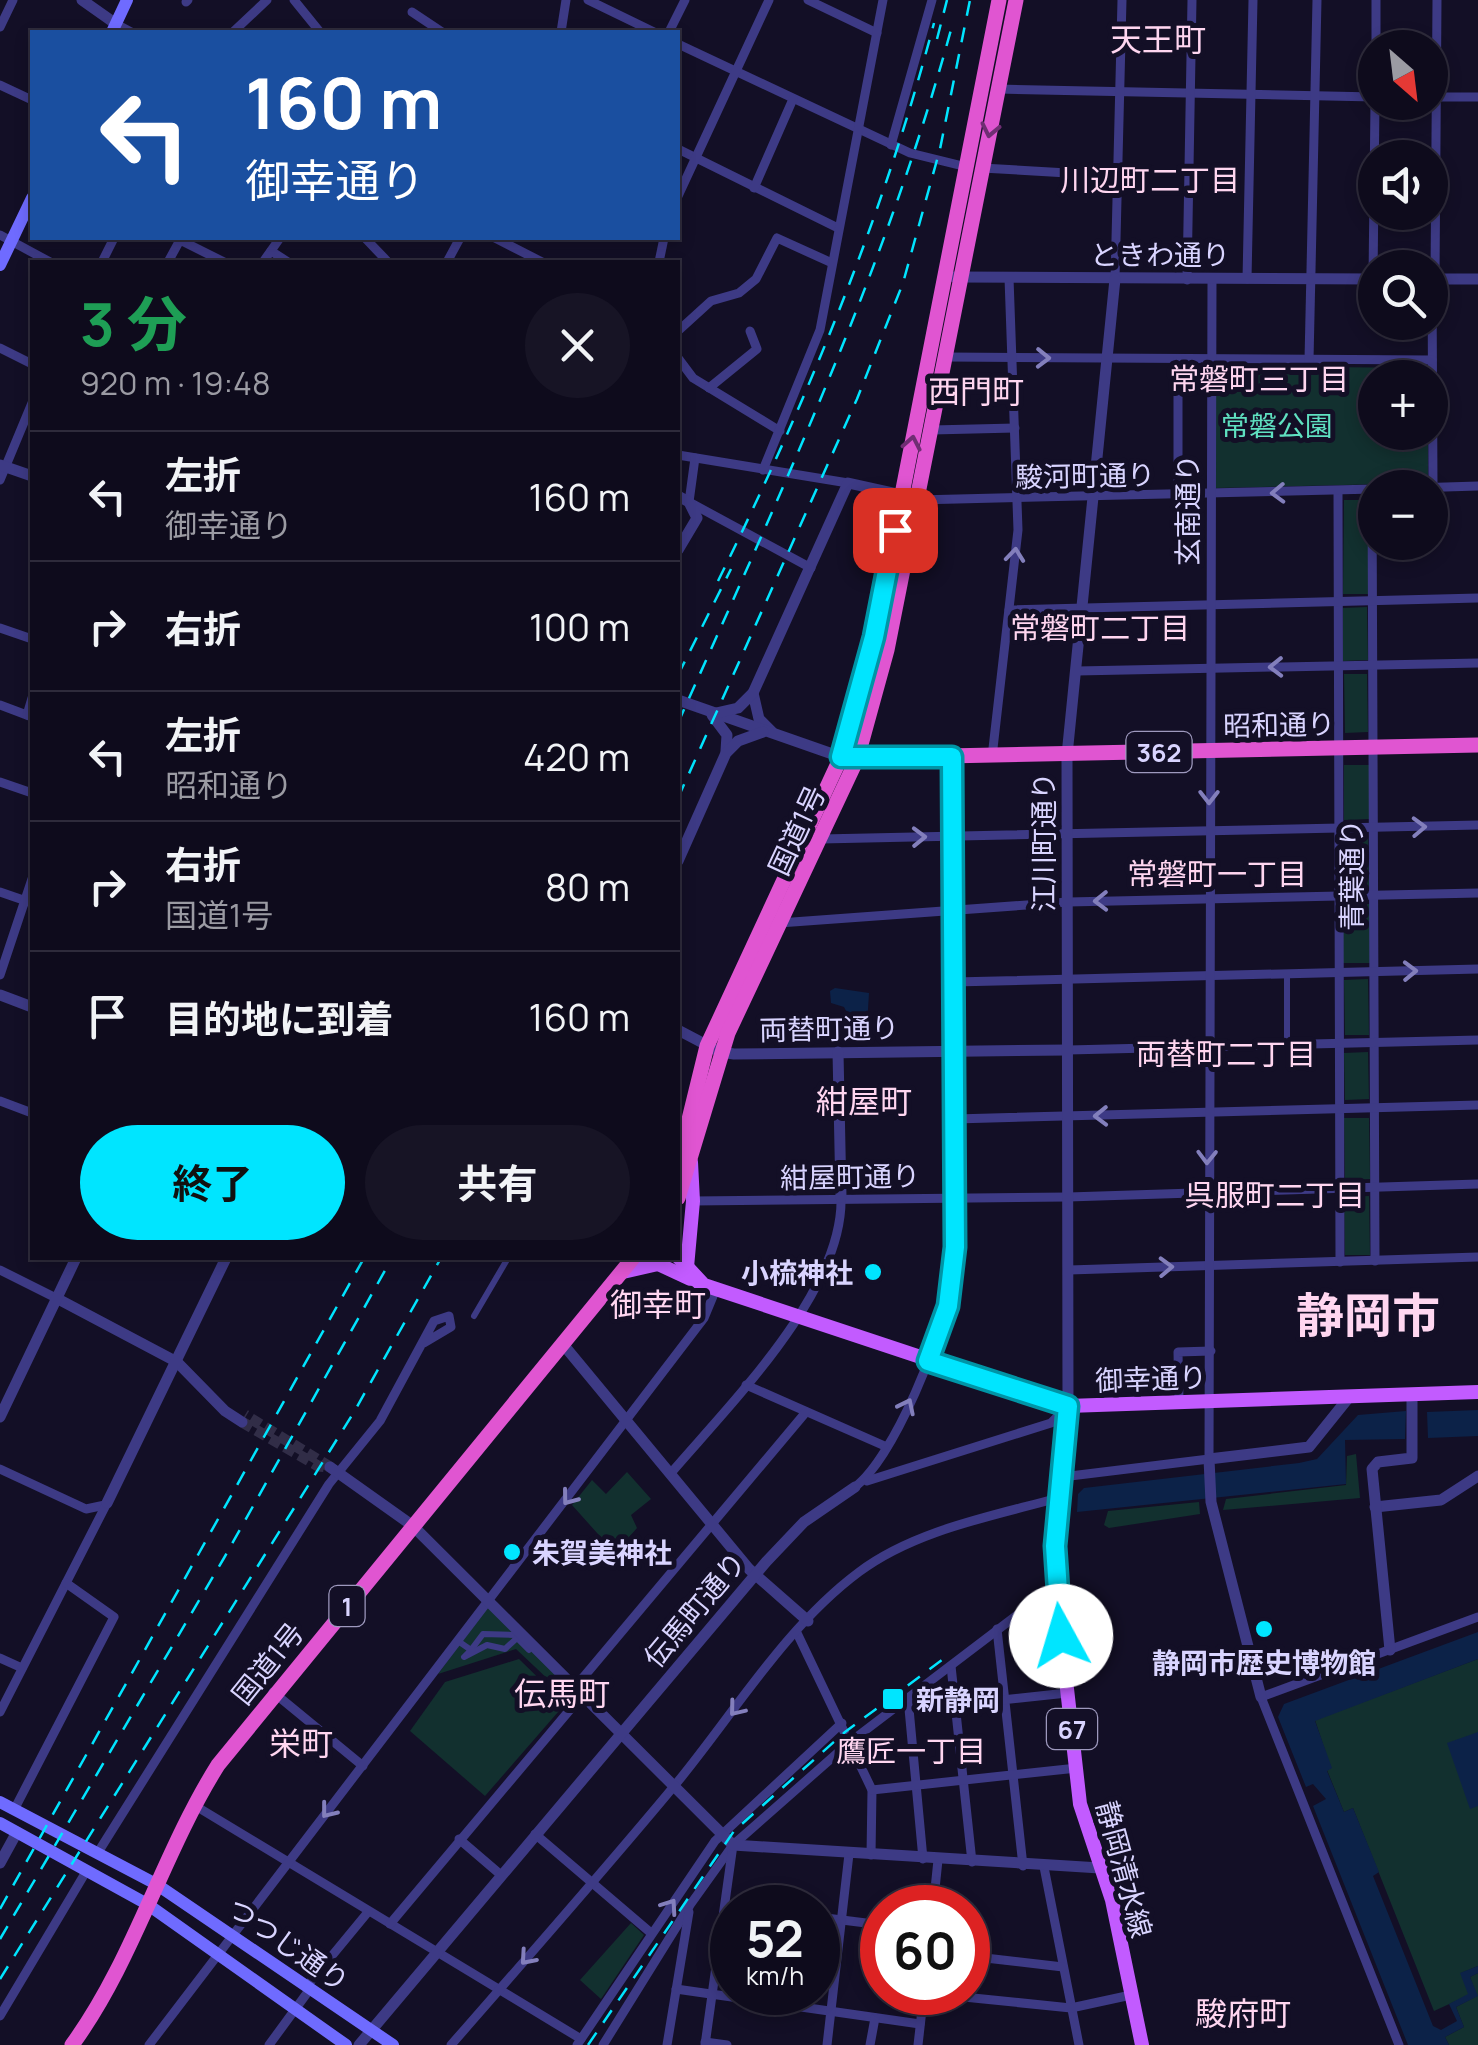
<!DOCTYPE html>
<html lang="ja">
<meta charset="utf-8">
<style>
:root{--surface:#0e0b1c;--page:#171425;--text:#f1f3f6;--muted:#9b9ba3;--line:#2e2b3b;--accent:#00e5ff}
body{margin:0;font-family:Manrope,"Noto Sans JP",sans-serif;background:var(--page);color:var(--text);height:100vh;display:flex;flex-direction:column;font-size:38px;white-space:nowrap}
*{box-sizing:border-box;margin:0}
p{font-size:32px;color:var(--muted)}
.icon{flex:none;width:55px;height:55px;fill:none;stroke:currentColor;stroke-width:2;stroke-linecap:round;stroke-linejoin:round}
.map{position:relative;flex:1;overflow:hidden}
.details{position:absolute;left:30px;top:260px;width:650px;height:1000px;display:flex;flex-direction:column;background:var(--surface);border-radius:0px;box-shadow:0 5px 15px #0003,0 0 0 2px var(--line)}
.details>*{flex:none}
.hud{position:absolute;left:30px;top:30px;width:650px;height:210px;border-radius:0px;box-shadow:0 5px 15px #0003,0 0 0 2px var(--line);background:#1a4fa0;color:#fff;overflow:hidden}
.needle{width:65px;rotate:152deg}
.controls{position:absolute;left:1358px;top:30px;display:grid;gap:20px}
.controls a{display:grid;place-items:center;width:90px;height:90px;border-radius:50%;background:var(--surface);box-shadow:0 5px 15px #0003,0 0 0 2px var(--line);font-size:50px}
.speed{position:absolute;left:710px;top:1885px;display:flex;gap:20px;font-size:50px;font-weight:700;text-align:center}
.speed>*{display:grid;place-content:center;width:130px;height:130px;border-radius:50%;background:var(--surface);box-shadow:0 5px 15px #0003,0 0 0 2px var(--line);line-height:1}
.speed small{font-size:25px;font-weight:400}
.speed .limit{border:15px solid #d22;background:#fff;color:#111}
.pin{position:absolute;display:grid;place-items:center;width:85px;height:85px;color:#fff;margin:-42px;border-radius:20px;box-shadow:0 5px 15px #0006}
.me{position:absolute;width:110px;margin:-55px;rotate:354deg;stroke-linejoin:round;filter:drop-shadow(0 0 8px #0008)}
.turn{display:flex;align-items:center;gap:35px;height:210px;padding:0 50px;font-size:45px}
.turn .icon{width:130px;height:130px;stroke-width:2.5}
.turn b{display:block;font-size:70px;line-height:85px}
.round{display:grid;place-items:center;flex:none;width:105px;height:105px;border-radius:52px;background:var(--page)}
.summary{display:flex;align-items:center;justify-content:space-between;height:170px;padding:0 50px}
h1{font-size:60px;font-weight:700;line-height:75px;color:#1e9e55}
.primary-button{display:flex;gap:20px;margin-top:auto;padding:20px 50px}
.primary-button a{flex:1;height:115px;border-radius:60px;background:var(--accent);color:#111;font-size:40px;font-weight:700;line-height:115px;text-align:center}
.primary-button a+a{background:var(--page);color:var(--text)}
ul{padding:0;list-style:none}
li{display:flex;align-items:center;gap:30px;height:130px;padding:0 50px;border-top:2px solid var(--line)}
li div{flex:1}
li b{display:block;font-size:38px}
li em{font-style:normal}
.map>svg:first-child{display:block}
</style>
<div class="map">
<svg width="1478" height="2045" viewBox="0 0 1478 2045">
<rect width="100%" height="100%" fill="#130f26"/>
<!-- green -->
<g fill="#12302f">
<polygon points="1216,366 1427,368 1427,377 1375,378 1375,432 1428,433 1428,483 1215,488"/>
<polygon points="1344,500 1368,500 1368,594 1343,594"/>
<polygon points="1367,607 1368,660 1343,661 1343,608"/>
<polygon points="1344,674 1367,674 1368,732 1345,733"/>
<polygon points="1344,765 1369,765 1369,819 1344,820"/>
<polygon points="1368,836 1369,888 1343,888 1343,837"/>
<polygon points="1342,904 1370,904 1370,963 1343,963"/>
<polygon points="1368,979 1369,1035 1345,1035 1344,980"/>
<polygon points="1368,1052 1369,1099 1345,1100 1344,1053"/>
<polygon points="1344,1118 1369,1118 1370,1179 1345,1180"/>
<polygon points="1369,1196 1370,1255 1345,1255 1344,1197"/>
<polygon points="1356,1454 1360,1498 1223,1510 1226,1499 1346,1485 1347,1456"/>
<polygon points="627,1472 651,1499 631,1515 637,1528 615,1553 572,1505 592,1480 606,1494"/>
<polygon points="1199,1502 1200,1514 1109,1528 1104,1525 1108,1511"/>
<polygon points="492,1601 578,1693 571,1701 516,1649 438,1674"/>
<polygon points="519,1659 565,1704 485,1796 410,1731 445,1682"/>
<polygon points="1478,1659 1478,1966 1461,1973 1469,1995 1434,2011 1353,1808 1344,1812 1327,1770 1331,1768 1315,1720"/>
<polygon points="631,1923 644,1935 601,1999 580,1980"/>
<polygon points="1478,1973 1478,2045 1449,2045 1445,2037 1464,2027 1456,2007 1477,1996 1470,1977"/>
</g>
<!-- water -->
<g fill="#0c2248">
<polygon points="835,988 869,993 867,1025 854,1026 844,1007 831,1003 830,991"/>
<polygon points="1478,1410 1478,1436 1428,1438 1427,1412"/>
<polygon points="1406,1411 1405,1439 1345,1440 1346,1484 1077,1512 1078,1494 1084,1488 1299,1463 1317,1459 1358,1415"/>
<polygon points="1478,1632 1478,1659 1315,1721 1332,1768 1327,1771 1344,1812 1353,1808 1379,1872 1373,1876 1433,2026 1441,2030 1457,2021 1449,2004 1468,1994 1460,1973 1478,1966 1478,1973 1470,1977 1478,1996 1456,2007 1464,2027 1445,2037 1449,2045 1408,2045 1313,1806 1326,1799 1313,1784 1306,1787 1278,1717 1284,1704"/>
<polygon points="1478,1732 1478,1806 1470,1809 1447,1743"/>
</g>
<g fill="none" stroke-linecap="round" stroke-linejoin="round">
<!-- tertiary-tunnel -->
<polyline stroke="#312d47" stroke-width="11" stroke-dasharray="11 5.5" stroke-linecap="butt" points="242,1422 318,1466 330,1467 245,1415"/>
<!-- pedestrian -->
<g stroke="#3d3a85" stroke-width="6">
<polyline points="1287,973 1287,1044"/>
<polyline points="474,1316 508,1258"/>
<polyline points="458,1641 471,1650 483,1634 514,1635 529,1650"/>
<polyline points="471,1650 464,1657 487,1645 505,1649 517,1638"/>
</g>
<!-- minor -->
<g stroke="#3d3a85" stroke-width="9">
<polyline points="294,0 320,32"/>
<polyline points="588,0 654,32"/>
<polyline points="808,0 877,33"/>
<polyline points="186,2 188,0"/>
<polyline points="412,12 442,32"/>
<polyline points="116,24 131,32"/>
<polyline points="0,27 13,0"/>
<polyline points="233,32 267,0"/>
<polyline points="561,32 566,0"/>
<polyline points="669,32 685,0"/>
<polyline points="678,44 910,153 967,167"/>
<polyline points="1376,48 1376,0"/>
<polyline points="0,85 32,100"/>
<polyline points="998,89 1375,97"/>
<polyline points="1433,97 1478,97"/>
<polyline points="891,145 932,0"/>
<polyline points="678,149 838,228"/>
<polyline points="982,168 1119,176"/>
<polyline points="754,188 793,99"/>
<polyline points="678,196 769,0"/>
<polyline points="0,235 50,262"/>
<polyline points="365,238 388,262"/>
<polyline points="495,238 542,262"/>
<polyline points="271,251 288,262"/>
<polyline points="102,262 114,238"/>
<polyline points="168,262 180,240 224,262"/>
<polyline points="263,262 280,238"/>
<polyline points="447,262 460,238"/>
<polyline points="659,262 664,238"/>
<polyline points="1115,279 1122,0"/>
<polyline points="1247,279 1253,0"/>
<polyline points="1373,279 1375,102"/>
<polyline points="1432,279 1433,486"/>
<polyline points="1435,279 1437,0"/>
<polyline points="1187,280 1192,0"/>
<polyline points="678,331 711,301 739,293 756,279 777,238 832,263"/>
<polyline points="0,348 32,364"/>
<polyline points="946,357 1432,360"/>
<polyline points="678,358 693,378 780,431"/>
<polyline points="1178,359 1178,496"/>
<polyline points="1309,360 1317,0"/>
<polyline points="709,388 757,349 750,331"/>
<polyline points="932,430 1015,428"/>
<polyline points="678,455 848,483"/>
<polyline points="695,458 689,502 811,568"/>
<polyline points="763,470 820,330 883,0"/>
<polyline points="0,480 32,403"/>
<polyline points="1413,488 1478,486"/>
<polyline points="1372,490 1375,1261"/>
<polyline points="1338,491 1340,1262"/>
<polyline points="917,500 1375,489"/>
<polyline points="1009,610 1478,598"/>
<polyline points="0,628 32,639"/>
<polyline points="1077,671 1478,663"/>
<polyline points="0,705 32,717"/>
<polyline points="27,715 32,698"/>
<polyline points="992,757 1018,530 1009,278"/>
<polyline points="0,782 32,793"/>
<polyline points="821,839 1478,825"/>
<polyline points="0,892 32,903"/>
<polyline points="779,923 1068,902 1478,893"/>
<polyline points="0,975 32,879"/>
<polyline points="954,982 1478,969"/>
<polyline points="1068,1050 1478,1040"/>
<polyline points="0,1101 32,1113"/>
<polyline points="955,1119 1478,1105"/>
<polyline points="693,1201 1068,1197 1478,1184"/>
<polyline points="0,1270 58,1299"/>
<polyline points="1069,1270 1478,1257"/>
<polyline points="746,1385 887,1447"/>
<polyline points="1179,1402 1178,1352 1211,1351"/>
<polyline points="0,1469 86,1509 105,1505"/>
<path d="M 671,1473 C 730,1404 844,1291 841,1197"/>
<polyline points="1062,1477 1209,1459 1212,280"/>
<polyline points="867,1481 1051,1423 1066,1408"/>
<path d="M 855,1487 C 894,1458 944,1333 952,1284 L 953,757"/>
<polyline points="997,1629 1023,1866"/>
<polyline points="797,1633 872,1790 871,1855"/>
<polyline points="0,1658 22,1668"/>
<polyline points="951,1666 972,1862"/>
<polyline points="576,1686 806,1412"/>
<polyline points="273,1692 363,1766"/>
<polyline points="908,1698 923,1859"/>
<polyline points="955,1705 1067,1693"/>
<polyline points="0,1712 107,1503"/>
<polyline points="872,1790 1077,1768"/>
<polyline points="194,1805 581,2039"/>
<polyline points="14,1810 114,1617 66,1583"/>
<polyline points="535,1834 651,1933"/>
<polyline points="459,1839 501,1875"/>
<polyline points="97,1854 329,1484 380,1421 434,1321 449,1316 451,1327 424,1343"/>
<polyline points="1044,1867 1079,2045"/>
<polyline points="933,1908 938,1860"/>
<polyline points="818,1917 882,1925"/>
<polyline points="390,1924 584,1693"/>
<polyline points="968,1956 1063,1967"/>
<polyline points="307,1986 368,1912"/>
<polyline points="676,1989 920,2024"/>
<polyline points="924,1993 1071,2008 1131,1995"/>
<polyline points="0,2016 87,1870"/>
<polyline points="705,2042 727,2045"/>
<polyline points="149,2045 704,1318 716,1289"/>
<polyline points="269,2045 310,1989"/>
<path d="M 451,2045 C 526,1959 602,1873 675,1785 C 733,1715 785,1627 859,1572 C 915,1530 993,1516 1058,1498"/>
<polyline points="577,2045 715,1841 842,1723"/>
<polyline points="603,2045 690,1905 733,1845 850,1742 1017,1615 1058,1608"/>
<polyline points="667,2045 689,1912"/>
<polyline points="705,2045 733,1845"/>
<polyline points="827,2045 849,1854"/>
<polyline points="870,2045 875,2018"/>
<polyline points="918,2045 924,1992"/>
<polyline points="1399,2045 1261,1697 1478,1617"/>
</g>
<!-- tertiary -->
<g stroke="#3d3a85" stroke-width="11">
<polyline points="82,0 116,24"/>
<polyline points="954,277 1375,279"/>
<polyline points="1430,279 1478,279"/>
<polyline points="0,465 32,476"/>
<polyline points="678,496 689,502 697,518 678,550"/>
<polyline points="753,693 759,719 772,732"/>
<polyline points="678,700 841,757"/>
<polyline points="716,713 738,708 753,693 848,483 907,496"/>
<polyline points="712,715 727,735 726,751"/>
<polyline points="678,861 726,753 738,741 763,732"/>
<polyline points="0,995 32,1007"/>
<polyline points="678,1030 720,1052 734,1054 1068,1050"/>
<polyline points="838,1052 841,1197"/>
<polyline points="58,1299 177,1362 225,1411 242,1422"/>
<polyline points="562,1343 749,1569 808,1621"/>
<polyline points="1068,1406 1067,755 1115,279"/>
<polyline points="0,1417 76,1258"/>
<polyline points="330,1467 413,1526 733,1845 1100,1868"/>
<polyline points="107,1503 226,1258"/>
<polyline points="1375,1507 1441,1500 1478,1476"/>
<polyline points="1390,1650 1372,1469 1378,1462 1412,1458 1412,1394"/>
<polyline points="1261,1697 1211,1502 1209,1459 1309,1447 1350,1396"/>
<polyline points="0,1863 17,1832"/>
<polyline points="359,2045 766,1562 804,1522 855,1487"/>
</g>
<!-- secondary -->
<g stroke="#6f6bff" stroke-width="12">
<polyline points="112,32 127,0"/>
<polyline points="0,265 32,198"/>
<polyline points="0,1802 156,1884 393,2045"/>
<polyline points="0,1823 147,1904 346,2045"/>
</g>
<!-- primary -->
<g stroke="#c25bff" stroke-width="14">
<polyline points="678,1257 704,1285 1068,1406 1478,1392"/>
<polyline points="687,1267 693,1201 691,1162"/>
<polyline points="623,1272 658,1264 701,1284"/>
<polyline points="1068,1406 1055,1582 1080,1804 1112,1900 1142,2045"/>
</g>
<!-- trunk -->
<g stroke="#e055d1" stroke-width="15">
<polyline points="850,758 1478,745"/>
<polyline points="678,1164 707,1046 841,757 874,637 999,0"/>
<polyline points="678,1198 728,1033 857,759 887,650 1016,0"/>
<path d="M 72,2045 C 134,1960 162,1854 218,1765 L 633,1258"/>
</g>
<!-- rail -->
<g stroke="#00e5ff" stroke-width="2.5" stroke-dasharray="15 12" stroke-linecap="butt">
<polyline points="937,39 947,0"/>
<path d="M 718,581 C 807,401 883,217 934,23"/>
<polyline points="678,675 731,569"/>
<path d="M 678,723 C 780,494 886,269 952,26"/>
<polyline points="678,798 857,399 903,283 940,149 970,0"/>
<polyline points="0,1909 364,1258"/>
<polyline points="0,1939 224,1558 392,1258"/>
<polyline points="0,1979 354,1412 441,1258"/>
<polyline points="588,2045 734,1831 845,1732 942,1660"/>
</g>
</g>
<!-- one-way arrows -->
<defs><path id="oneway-chevron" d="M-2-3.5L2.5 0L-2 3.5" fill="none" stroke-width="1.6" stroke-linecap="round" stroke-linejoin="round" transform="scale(2.5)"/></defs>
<g stroke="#6f2e73">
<use href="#oneway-chevron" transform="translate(990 130) rotate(102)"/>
<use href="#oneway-chevron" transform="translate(912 443) rotate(-79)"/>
</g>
<g stroke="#837fbc">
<use href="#oneway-chevron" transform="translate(1043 358) rotate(1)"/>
<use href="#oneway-chevron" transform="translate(1278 493) rotate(178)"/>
<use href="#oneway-chevron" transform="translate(1015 555) rotate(-84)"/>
<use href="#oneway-chevron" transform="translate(1276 667) rotate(179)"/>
<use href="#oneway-chevron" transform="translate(1209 797) rotate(90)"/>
<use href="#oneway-chevron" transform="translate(1419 827) rotate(-2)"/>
<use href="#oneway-chevron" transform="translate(919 837) rotate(-1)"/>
<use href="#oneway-chevron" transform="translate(1101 901) rotate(179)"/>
<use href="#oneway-chevron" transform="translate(1410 971) rotate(-1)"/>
<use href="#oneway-chevron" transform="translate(1101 1116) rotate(179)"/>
<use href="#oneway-chevron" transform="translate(1207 1157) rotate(91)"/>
<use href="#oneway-chevron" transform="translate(1166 1267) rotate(-2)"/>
<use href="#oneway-chevron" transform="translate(907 1406) rotate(-64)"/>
<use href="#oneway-chevron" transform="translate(569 1498) rotate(127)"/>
<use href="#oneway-chevron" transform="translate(736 1709) rotate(129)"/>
<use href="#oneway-chevron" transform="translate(328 1811) rotate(128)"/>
<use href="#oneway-chevron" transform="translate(670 1906) rotate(-55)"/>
<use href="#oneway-chevron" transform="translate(527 1958) rotate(131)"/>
</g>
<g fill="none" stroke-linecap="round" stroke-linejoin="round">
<defs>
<polyline id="route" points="895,530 874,637 841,757 952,757 955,1247 948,1306 928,1361 1068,1406 1055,1546 1061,1636"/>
</defs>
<!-- route casing -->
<use href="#route" stroke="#0095a6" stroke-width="25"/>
<!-- route -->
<use href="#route" stroke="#00e5ff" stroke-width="18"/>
</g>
<!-- markers -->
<g fill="#00e5ff" stroke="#130f26" stroke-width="4">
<circle cx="873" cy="1272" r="10"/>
<circle cx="512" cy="1552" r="10"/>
<circle cx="1264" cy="1629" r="10"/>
<rect x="881" y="1687" width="24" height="24" rx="5"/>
</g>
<g text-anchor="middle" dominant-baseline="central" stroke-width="10" stroke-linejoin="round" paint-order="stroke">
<!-- shield labels -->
<g fill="#130f26" stroke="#9e99be" stroke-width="2.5">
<rect x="1126.5" y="732" width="65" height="40" rx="8"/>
<rect x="329.5" y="1586" width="35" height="40" rx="8"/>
<rect x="1047" y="1709" width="50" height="40" rx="8"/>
</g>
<g font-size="25" font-weight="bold" fill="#d9d4ff">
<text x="1159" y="752">362</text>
<text x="347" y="1606">1</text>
<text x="1072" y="1729">67</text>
</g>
<!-- street labels -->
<g font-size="28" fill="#d9d4ff" stroke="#130f26">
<text x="1160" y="254">ときわ通り</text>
<text transform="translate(1085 475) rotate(-1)">駿河町通り</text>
<text transform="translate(1187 510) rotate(-90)">玄南通り</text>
<text transform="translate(1279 724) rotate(-1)">昭和通り</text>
<text transform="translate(796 830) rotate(-65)">国道1号</text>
<text transform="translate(1043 842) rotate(-90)">江川町通り</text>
<text transform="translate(1351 875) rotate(-90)">青葉通り</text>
<text transform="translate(829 1028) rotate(-1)">両替町通り</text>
<text transform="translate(850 1176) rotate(-1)">紺屋町通り</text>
<text transform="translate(1151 1378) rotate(-2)">御幸通り</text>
<text transform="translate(694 1609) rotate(-50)">伝馬町通り</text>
<text transform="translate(267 1663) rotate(-51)">国道1号</text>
<text transform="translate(1125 1869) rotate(75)">静岡清水線</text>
<text transform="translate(289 1944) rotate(35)">つつじ通り</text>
</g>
<!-- park labels -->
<g font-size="28" fill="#5fe0c0" stroke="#130f26">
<text x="1277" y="425">常磐公園</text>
</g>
<!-- poi labels -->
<g font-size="28" font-weight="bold" fill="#d9d4ff" stroke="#130f26" text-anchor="start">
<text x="853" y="1272" text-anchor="end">小梳神社</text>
<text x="532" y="1552">朱賀美神社</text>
<text x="1264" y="1662" text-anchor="middle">静岡市歴史博物館</text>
<text x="916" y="1699">新静岡</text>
</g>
<!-- neighbourhood labels -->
<g font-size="30" fill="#ffd6f0" stroke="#130f26">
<text x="1150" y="179">川辺町二丁目</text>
<text x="1259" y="378">常磐町三丁目</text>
<text x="1100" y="627">常磐町二丁目</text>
<text x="1217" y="873">常磐町一丁目</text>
<text x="1226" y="1053">両替町二丁目</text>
<text x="1275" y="1194">呉服町二丁目</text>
<text x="911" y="1750">鷹匠一丁目</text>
</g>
<!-- quarter labels -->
<g font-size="32" fill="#ffd6f0" stroke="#130f26">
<text x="1158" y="39">天王町</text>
<text x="976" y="391">西門町</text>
<text x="864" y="1101">紺屋町</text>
<text x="658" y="1304">御幸町</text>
<text x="562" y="1693">伝馬町</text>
<text x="301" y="1743">栄町</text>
<text x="1243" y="2013">駿府町</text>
</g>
<!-- town labels -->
<g font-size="48" font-weight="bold" fill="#ffd6f0" stroke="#130f26">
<text x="1368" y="1314">静岡市</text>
</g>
</g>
</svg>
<div class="controls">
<a><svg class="needle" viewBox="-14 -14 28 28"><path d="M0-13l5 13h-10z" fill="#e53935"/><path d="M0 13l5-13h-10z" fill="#9b9ba3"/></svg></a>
<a><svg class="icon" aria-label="sound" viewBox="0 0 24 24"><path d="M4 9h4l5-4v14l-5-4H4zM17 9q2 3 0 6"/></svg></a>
<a><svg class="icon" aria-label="search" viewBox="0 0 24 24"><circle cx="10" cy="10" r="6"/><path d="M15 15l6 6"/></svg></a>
<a>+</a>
<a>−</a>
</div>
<div class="speed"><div>52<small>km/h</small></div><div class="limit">60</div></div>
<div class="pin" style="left:895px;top:530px;background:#d93025"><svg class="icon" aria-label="arrive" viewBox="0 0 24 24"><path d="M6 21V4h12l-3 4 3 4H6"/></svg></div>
<svg class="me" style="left:1061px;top:1636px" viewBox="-20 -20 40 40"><circle r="19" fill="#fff"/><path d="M0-13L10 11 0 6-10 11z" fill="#00e5ff"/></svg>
<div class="hud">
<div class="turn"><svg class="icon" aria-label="left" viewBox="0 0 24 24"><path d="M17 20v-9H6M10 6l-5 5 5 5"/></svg><div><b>160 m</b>御幸通り</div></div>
</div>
<section class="details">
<div class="summary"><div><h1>3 分</h1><p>920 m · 19:48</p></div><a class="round"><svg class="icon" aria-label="close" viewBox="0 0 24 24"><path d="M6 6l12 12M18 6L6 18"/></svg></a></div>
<ul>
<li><svg class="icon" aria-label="left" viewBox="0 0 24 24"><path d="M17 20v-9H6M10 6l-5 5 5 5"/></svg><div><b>左折</b><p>御幸通り</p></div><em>160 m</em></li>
<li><svg class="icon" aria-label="right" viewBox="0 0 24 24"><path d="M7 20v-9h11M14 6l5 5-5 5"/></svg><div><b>右折</b></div><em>100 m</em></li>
<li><svg class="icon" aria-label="left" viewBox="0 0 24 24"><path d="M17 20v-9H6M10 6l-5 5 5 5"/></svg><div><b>左折</b><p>昭和通り</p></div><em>420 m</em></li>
<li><svg class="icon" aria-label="right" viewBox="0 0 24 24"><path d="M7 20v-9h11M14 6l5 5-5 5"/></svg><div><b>右折</b><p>国道1号</p></div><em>80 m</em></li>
<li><svg class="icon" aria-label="arrive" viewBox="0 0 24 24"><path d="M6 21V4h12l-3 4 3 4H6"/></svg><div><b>目的地に到着</b></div><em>160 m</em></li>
</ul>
<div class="primary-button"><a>終了</a><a>共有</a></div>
</section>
</div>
